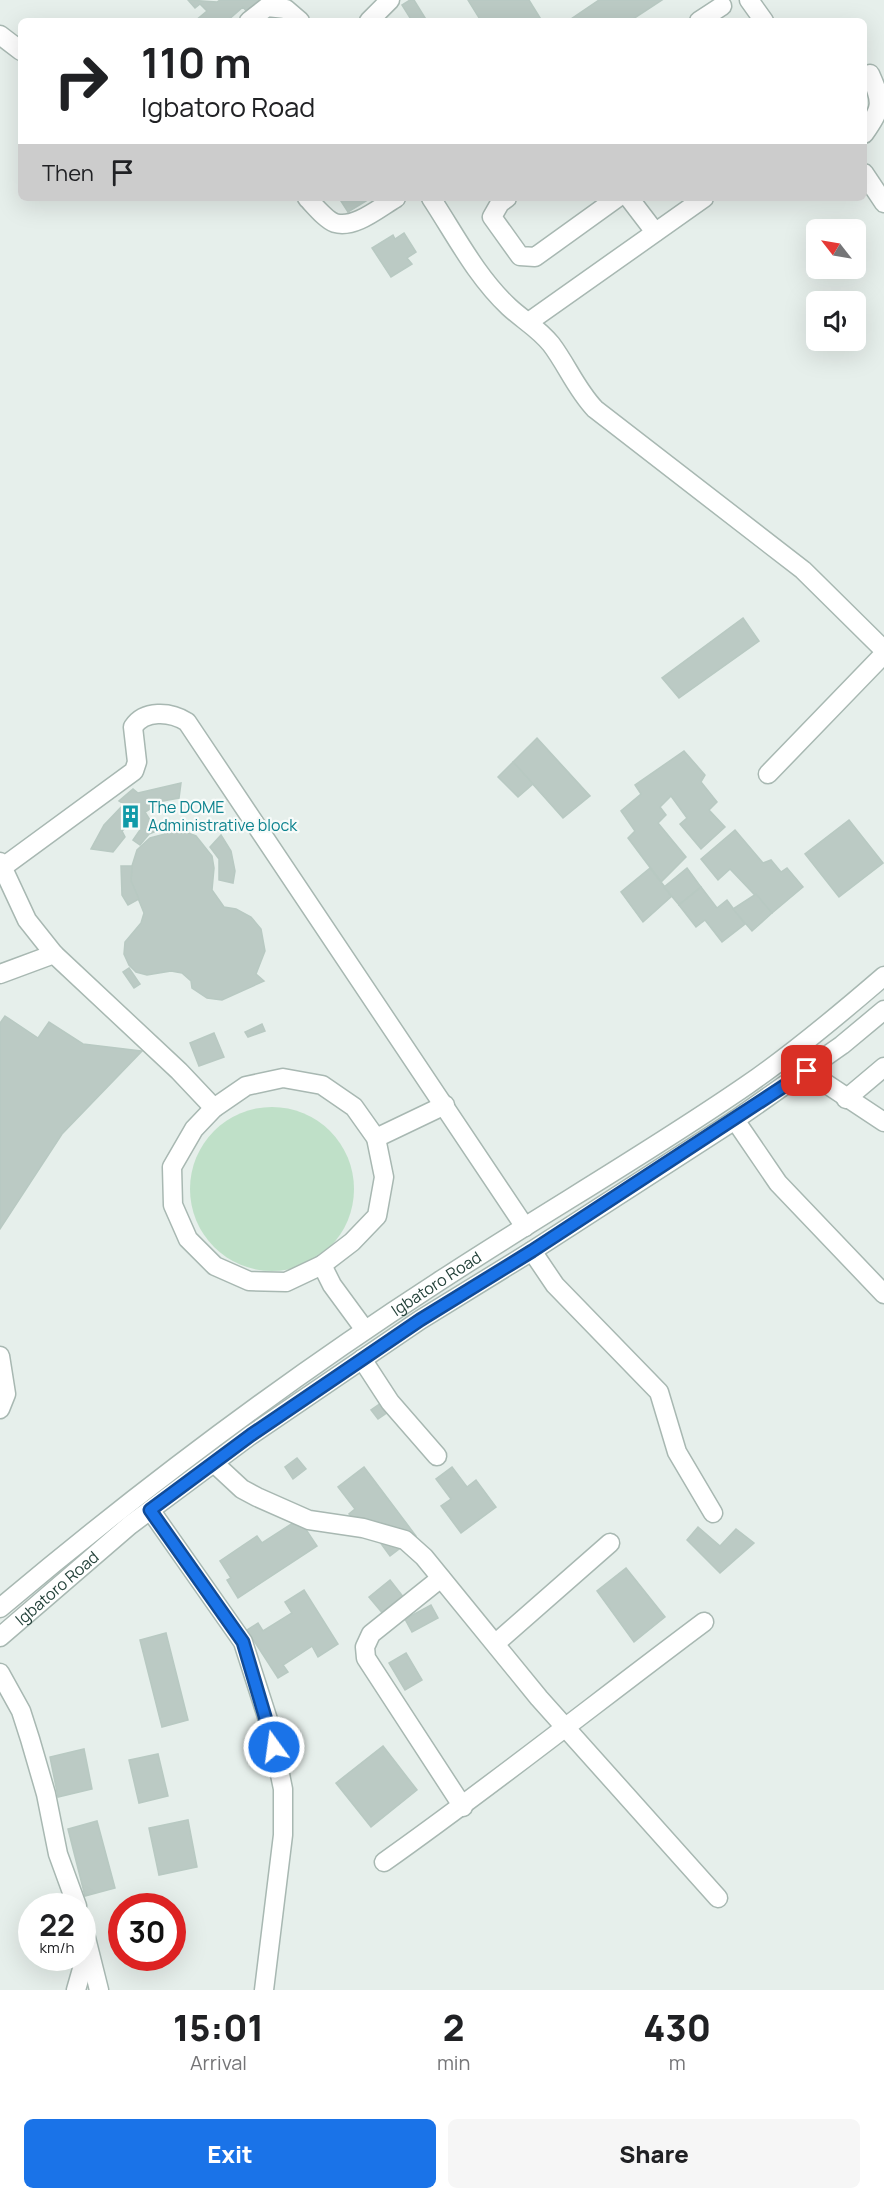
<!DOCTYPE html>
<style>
:root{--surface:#fff;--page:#f6f6f6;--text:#202124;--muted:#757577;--accent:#1a73e8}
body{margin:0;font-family:Manrope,sans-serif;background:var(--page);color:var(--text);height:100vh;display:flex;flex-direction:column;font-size:22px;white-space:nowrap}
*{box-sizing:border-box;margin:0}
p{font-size:20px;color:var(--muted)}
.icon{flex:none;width:33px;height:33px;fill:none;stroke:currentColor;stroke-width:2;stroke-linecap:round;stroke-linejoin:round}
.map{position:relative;height:1990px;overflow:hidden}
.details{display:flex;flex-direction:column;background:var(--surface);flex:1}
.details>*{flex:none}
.guide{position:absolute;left:18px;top:18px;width:849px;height:183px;border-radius:9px;box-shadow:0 6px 24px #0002;background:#fff;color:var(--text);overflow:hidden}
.needle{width:39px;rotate:301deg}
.tools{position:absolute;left:806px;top:219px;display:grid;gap:12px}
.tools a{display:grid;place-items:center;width:60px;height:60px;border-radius:9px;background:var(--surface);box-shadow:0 6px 24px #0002;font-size:30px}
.speed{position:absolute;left:18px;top:1893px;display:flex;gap:12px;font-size:30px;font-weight:700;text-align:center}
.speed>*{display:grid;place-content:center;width:78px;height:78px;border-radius:50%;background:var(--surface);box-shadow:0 6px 24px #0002;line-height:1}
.speed small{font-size:15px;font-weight:400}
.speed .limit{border:9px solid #d22;background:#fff;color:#111}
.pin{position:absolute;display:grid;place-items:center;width:51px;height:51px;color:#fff;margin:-26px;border-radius:12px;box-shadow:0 3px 9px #0006}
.me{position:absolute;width:66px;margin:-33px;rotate:346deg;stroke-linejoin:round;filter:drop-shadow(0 0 4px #0008)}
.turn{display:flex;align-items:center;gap:21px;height:126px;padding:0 24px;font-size:27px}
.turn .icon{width:78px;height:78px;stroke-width:2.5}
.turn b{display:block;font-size:42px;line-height:51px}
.then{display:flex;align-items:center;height:57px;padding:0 24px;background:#0003;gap:12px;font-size:22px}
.eta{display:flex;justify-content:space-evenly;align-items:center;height:102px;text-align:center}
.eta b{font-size:36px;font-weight:800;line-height:42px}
.action{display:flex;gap:12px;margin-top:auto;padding:12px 24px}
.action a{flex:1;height:69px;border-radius:9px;background:var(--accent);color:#fff;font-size:24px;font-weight:800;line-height:69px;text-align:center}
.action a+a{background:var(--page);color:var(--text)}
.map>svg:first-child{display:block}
</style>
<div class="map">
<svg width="884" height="1990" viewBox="0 0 884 1990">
<rect width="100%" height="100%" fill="#e6efeb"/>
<!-- green -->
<circle fill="#bfe0c8" cx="272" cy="1189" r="82"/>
<!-- building -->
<g fill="#bbcac4" stroke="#b8c9c2" stroke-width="1.5">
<polygon points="188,0 217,2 220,0 260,0 247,12 243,7 227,21 195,21 207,11 200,4 195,8"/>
<polygon points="410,0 414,0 427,21 412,21 402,5"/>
<polygon points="468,0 529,0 542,21 481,21"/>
<polygon points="599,0 662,0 630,21 568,21"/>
<polygon points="339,198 371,198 348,212"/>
<polygon points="404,233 416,252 407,258 412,264 391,277 372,248 393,235 395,239"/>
<polygon points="743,618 759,641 679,698 662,678"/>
<polygon points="537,738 590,796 563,818 513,762"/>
<polygon points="684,751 705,775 701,782 717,802 709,810 725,827 701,849 680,824 687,818 671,796 660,807 666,815 658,823 686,857 661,882 628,838 635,831 621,811 641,794 635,785"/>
<polygon points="513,762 533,784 518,797 498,777"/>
<polygon points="181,783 179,798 163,801 145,812 153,825 161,824 164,828 149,834 140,845 133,840 140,830 135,820 122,831 125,837 113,852 91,849 104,825 124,804 119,801 133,789 138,793"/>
<polygon points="849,820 883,863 839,897 805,854"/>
<polygon points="180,830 196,836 212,856 214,868 212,890 224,907 236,909 251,917 261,929 265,951 256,974 264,981 222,1000 207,998 192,988 191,981 182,973 171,971 147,975 136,972 129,965 124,954 125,942 141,923 144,913 131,881 132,866 137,850 150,838"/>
<polygon points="735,830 763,863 771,860 781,872 787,868 803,887 772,913 730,869 718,880 701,859"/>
<polygon points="221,835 231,851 235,871 233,883 219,880 219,859 210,847"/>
<polygon points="121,866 132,866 131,881 139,899 128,905 122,895"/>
<polygon points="650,868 672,896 643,922 621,892"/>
<polygon points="687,868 701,887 679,905 664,887"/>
<polygon points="701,887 717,908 727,900 745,924 722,942 705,920 696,927 679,905"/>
<polygon points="756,894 772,913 752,931 733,909"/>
<polygon points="129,968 140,984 134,988 123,972"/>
<polygon points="5,1016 38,1038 49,1022 83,1044 142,1051 62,1134 0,1229 0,1023"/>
<polygon points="262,1024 265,1031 248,1037 245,1032"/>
<polygon points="214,1033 224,1057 199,1066 190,1043"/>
<polygon points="381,1403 388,1412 378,1419 371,1410"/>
<polygon points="297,1458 306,1469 293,1479 285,1467"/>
<polygon points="364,1467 416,1536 390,1556 369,1527 362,1532 349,1514 355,1509 338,1487"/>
<polygon points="452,1467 467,1487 476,1480 496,1507 461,1533 441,1506 451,1499 436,1479"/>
<polygon points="299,1519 317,1546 238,1598 227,1580 231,1578 220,1561 257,1536 262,1543"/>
<polygon points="698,1527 720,1546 736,1529 754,1543 720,1573 687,1540"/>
<polygon points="626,1568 665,1617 634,1642 597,1591"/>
<polygon points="390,1580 404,1598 384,1615 369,1597"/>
<polygon points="304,1590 338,1644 318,1657 312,1646 283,1665 288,1672 278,1678 247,1630 258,1623 263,1631 292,1613 285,1602"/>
<polygon points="431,1605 438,1618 412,1632 405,1619"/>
<polygon points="166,1633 188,1720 162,1727 140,1640"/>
<polygon points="406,1653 422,1680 405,1690 389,1663"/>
<polygon points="383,1746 417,1790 371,1827 336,1783"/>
<polygon points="84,1749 92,1789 58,1797 50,1757"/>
<polygon points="158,1754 168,1796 139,1803 129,1760"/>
<polygon points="188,1820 197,1867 159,1875 149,1828"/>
<polygon points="97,1821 115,1888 85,1896 68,1829"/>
</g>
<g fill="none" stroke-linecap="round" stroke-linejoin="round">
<defs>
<g id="minor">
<polyline points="749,0 764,21"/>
<polyline points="249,21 267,7 286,9 300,21"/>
<polyline points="369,21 390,0"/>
<polyline points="699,21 722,6"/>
<polyline points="0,35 21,51"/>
<path d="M 864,134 C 882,108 883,103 870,74"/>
<polyline points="864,173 884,203"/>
<path d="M 307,198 C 314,205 326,220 335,223 C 355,229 380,207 396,198"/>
<path d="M 431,198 C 456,236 476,276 509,307 C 523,320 538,328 551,344 C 567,365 576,389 595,409 L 803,570 L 884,650"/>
<polyline points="507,198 500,203 492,217 520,256 535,257 617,198"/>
<polyline points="629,198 655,232"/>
<polyline points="530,321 704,198"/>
<polyline points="768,774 884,654"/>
<polyline points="0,862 27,920 54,954 179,1071 214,1108"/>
<path d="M 3,867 L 134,771 L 137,762 L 133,727 C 144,710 170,711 187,722 L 525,1227"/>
<polyline points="0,974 54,954"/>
<polyline points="807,1071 884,1122"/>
<polygon points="283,1078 322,1085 354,1107 376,1138 384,1177 377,1216 352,1242 322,1265 286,1282 249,1281 215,1266 188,1239 173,1205 172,1167 194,1129 214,1108 246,1086"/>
<polyline points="846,1099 884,1067"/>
<polyline points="735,1120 778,1183 884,1294"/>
<polyline points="376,1138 445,1105"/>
<polyline points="532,1251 555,1285 659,1392 677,1452 713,1513"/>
<polyline points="322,1265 332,1285 365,1330"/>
<polyline points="0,1356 6,1394 0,1409"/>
<polyline points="362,1359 390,1402 437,1456"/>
<polyline points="214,1463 242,1489 257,1497 309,1520 363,1528 405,1540 424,1557 539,1698 718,1898"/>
<polyline points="151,1511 243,1642 270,1726 283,1789 283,1835 264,1990"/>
<polyline points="441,1578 371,1634 365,1647 366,1658 463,1807"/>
<path id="s1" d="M 0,1608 C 140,1490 285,1381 438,1282 C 540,1215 647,1154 747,1085 C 795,1052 840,1014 884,976"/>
<path id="s2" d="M 0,1637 L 130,1525 L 251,1435 L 420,1320 L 532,1251 L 735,1120 L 842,1045 L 884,1010"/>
<polyline points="496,1643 610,1543"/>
<polyline points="0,1673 21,1711 30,1739 46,1794 58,1854 77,1906"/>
<path d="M 384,1862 C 493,1785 597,1702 704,1622"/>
<polyline points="82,1922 99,1990"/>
<polyline points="76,1990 82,1969 83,1951"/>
</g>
</defs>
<!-- minor casing -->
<use href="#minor" stroke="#a8b8b2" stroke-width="21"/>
<!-- minor -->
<use href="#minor" stroke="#fff" stroke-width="18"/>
</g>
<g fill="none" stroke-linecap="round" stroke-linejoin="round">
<defs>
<polyline id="route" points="274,1747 243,1642 150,1510 251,1435 420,1320 532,1251 807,1071"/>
</defs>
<!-- route casing -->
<use href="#route" stroke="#114b97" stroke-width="15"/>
<!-- route -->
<use href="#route" stroke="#1a73e8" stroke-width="10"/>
</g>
<!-- icons -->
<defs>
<symbol id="building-bare" viewBox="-9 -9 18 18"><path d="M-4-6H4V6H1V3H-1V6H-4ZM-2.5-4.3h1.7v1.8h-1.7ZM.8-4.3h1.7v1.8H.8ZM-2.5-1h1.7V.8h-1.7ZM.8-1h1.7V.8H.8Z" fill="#0f9aa8" stroke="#f7fbf9" stroke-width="2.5" paint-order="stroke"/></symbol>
</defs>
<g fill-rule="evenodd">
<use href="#building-bare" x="114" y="800" width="33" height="33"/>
</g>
<g text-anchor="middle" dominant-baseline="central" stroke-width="4.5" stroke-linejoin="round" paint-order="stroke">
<!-- culture labels -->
<g font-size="16" fill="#0d838f" stroke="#f7fbf9" text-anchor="start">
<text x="148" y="807">The DOME<tspan x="148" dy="18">Administrative block</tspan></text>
</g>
<!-- street labels -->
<g font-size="16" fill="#24423a" stroke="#f7fbf9">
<text stroke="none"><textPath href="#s1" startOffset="544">Igbatoro Road</textPath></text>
<text stroke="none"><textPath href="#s2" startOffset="75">Igbatoro Road</textPath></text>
</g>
</g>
</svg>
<div class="tools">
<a><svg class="needle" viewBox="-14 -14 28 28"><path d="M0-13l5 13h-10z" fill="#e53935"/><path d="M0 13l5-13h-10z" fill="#757577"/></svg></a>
<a><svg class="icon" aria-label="sound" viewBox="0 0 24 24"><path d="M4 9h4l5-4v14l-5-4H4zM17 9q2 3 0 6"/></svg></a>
</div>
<div class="speed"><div>22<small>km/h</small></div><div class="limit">30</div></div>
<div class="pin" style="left:807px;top:1071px;background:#d93025"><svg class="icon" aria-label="arrive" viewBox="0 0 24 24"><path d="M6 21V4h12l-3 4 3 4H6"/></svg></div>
<svg class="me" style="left:274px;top:1747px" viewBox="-20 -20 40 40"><circle r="17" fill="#1a73e8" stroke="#fff" stroke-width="3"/><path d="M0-11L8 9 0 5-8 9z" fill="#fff"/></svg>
<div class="guide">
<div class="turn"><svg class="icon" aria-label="right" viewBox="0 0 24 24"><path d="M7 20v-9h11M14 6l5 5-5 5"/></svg><div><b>110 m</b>Igbatoro Road</div></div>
<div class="then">Then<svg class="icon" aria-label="arrive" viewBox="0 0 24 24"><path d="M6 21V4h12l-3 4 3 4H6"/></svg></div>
</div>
</div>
<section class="details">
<div class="eta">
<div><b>15:01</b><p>Arrival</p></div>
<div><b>2</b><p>min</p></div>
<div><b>430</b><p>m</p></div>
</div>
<div class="action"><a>Exit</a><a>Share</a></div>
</section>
